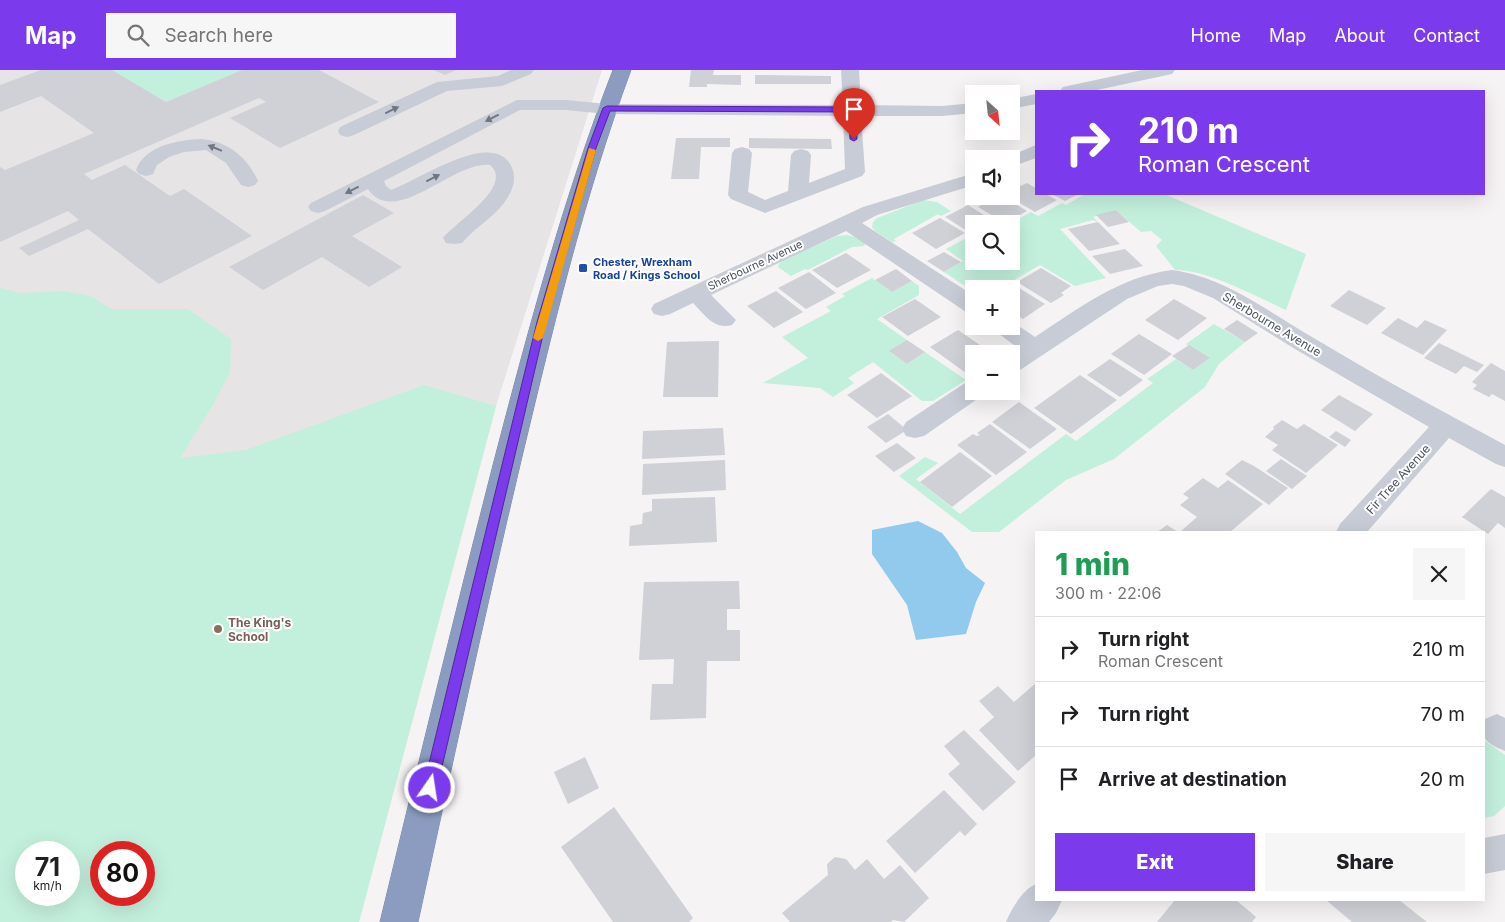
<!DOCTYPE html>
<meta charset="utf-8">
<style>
:root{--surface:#fff;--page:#f6f6f6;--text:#202124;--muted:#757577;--line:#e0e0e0;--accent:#7c3aed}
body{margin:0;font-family:Inter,sans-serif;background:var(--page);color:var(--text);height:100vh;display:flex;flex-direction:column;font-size:19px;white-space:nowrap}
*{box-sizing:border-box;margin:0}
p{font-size:16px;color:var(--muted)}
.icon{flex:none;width:28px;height:28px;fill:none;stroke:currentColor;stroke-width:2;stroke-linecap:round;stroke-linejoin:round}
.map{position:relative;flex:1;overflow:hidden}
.panel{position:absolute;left:1035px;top:461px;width:450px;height:370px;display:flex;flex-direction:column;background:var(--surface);border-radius:0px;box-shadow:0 5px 20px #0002}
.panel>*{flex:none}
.banner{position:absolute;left:1035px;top:20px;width:450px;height:105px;border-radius:0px;box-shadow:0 5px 20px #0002;background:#7c3aed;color:#fff;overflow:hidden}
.needle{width:32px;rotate:153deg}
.controls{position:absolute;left:965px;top:15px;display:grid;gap:10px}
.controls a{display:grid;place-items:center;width:55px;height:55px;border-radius:0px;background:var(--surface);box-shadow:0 5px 20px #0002;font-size:25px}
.speed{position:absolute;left:15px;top:771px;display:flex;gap:10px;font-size:25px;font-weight:700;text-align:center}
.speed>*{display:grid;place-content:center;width:65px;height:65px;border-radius:50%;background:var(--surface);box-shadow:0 5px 20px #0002;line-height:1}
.speed small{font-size:12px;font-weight:400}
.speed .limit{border:8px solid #d22;background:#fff;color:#111}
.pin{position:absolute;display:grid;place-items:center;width:42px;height:42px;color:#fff;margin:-51px -21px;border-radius:50% 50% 50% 0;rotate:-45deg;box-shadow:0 0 5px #0007}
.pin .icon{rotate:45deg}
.me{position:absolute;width:55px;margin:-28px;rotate:13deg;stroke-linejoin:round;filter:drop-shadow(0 0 4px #0008)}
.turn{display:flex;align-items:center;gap:18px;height:105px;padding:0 20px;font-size:22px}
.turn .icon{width:65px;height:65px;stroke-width:2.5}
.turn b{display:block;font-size:35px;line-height:42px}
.round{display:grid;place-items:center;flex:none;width:52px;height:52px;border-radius:0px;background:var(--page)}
.head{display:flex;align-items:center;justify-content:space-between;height:85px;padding:0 20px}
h1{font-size:30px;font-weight:800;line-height:38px;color:#1e9e55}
.button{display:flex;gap:10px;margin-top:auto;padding:10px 20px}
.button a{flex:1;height:58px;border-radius:0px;background:var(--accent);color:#fff;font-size:20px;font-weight:800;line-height:58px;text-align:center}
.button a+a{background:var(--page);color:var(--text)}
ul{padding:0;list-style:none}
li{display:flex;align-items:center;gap:15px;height:65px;padding:0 20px;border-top:1px solid var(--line)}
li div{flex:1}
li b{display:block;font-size:19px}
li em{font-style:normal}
header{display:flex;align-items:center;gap:30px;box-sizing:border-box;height:70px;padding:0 25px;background:var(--accent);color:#fff}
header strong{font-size:24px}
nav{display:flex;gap:28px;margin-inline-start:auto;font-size:18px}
.search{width:350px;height:45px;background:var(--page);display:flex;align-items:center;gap:12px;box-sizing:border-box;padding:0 18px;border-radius:0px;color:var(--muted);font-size:19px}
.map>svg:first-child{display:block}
</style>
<header>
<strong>Map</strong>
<div class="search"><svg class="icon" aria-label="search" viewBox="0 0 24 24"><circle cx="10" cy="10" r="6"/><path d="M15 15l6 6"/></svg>Search here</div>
<nav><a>Home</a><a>Map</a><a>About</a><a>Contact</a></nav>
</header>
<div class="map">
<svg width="1505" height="852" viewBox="0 0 1505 852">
<rect width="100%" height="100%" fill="#f5f3f3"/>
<!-- education -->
<path fill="#e6e4e5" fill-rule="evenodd" d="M 0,0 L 602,0 L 496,336 L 359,852 L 0,852 ZM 26,782 L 69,782 L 69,825 L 26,825 ZM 101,782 L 144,782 L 144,825 L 101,825 Z"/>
<!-- green -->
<g fill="#c3f0dc" fill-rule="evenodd">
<polygon points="112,0 242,0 166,32"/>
<path d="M 1085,124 L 1164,124 L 1306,184 L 1286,240 C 1257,227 1206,199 1175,200 L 1156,176 L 1162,170 L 1151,161 L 1141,162 L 1116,140 L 1093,147 L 1098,152 L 1093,150 L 1060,159 L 1106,208 L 1075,216 L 1040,195 L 999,219 L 974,219 L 974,222 L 944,202 L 963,191 L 946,179 L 972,165 L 974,166 L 974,191 L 1011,191 L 1011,154 L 1009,154 L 1031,142 L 1038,146 L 1062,133 L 1066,135 Z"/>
<polygon points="923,130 937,132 951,141 941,146 938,144 894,169 896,171 892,172 875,161 872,157 873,152 877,148"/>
<polygon points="847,165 855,167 866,172 864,176 852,177 808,200 805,199 791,206 778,197 780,191 837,166"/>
<polygon points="872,208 892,222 912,211 919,216 919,225 877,249 907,270 890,282 907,294 925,282 966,310 933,331 922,331 873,292 848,308 854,313 833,327 820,318 763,313 808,288 782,267 831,241 826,237 845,226 842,224"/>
<path d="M 0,218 L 21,223 L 65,221 L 90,226 L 112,239 L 188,239 L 231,269 L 230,302 L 214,333 L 180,388 L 246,380 L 424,315 L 496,336 L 359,852 L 0,852 ZM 26,782 L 69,782 L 69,825 L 26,825 ZM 101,782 L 144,782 L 144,825 L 101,825 Z"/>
<polygon points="1214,254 1245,272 1219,294 1205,317 1114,389 1066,410 999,462 972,462 899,406 925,387 938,393 916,409 960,444 1066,364 1076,371 1153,313 1147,309 1176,289 1193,300 1209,289 1186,274"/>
<polygon points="1484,670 1505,685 1505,736 1494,746 1484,748"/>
</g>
<!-- water -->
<polygon fill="#91caed" points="918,451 942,463 957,482 966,498 985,513 976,532 966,564 916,570 907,535 872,484 872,460"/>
<!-- building -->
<g fill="#cfd1d7">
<polygon points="41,0 112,0 166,32 242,0 319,0 379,32 280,78 230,48 266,32 259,28 84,104 92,110 125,95 170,126 184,119 252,166 159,214 88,159 29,186 19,178 79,150 68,141 0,172 0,97 5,100 94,63 41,26 0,42 0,15"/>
<polygon points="434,0 456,0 445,5"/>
<polygon points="691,0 714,0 713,5 741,5 741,15 707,14 707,17 689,17"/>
<polygon points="755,5 831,6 831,14 755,14"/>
<polygon points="676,68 730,68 730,77 701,77 699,109 671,109"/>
<polygon points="749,68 831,69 832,79 749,78"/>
<polygon points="1027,113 1036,118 1036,124 1045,124 1057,130 1035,142 1008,126 1011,126 1011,123 1019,120 1016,118"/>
<polygon points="1052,124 1078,124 1065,131"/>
<polygon points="363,125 394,143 352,166 402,197 369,217 322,187 263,220 229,197"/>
<polygon points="989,126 1003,126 1027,141 1005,153 978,137 989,131 985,129"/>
<polygon points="968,135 995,152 991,154 974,154 972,164 945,147"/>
<polygon points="1116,140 1129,152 1108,157 1096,145"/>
<polygon points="940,148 965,163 936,179 912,163"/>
<polygon points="1098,152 1120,174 1089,181 1068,159"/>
<polygon points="1125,179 1143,196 1110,204 1092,186"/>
<polygon points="944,182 961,192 944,202 927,191"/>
<polygon points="846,183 871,200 837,218 812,200"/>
<polygon points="1041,198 1071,216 1061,223 1064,225 1051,233 1017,212"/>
<polygon points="896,199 912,211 892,222 875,210"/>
<polygon points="809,202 836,223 806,239 778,218"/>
<polygon points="1013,214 1045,234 1023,249 1011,242 1011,219 1006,219"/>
<polygon points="1349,220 1386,238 1367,255 1330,236"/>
<polygon points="776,221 803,242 774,258 747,236"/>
<polygon points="915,229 941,247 908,266 882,247"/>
<polygon points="1174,229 1207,248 1178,270 1145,250"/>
<polygon points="1398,248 1417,258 1425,250 1447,260 1423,285 1381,263"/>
<polygon points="1237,250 1258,263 1245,272 1224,259"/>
<polygon points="958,260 993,284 974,284 974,298 966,303 930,277"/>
<polygon points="1139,264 1172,284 1144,305 1111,284"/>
<polygon points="907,270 925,282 907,294 889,281"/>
<polygon points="719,271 718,327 663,327 667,272"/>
<polygon points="1439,273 1484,295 1477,302 1464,296 1456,304 1424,288"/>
<polygon points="1189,275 1210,288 1193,300 1172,286"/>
<polygon points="1110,289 1143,310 1120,327 1087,305"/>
<polygon points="1491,293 1505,301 1505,331 1492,324 1489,327 1473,319 1477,315 1472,312"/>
<polygon points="881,303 912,326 877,348 847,325"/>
<polygon points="1080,305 1117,330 1071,364 1034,338"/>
<polygon points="1339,325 1373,344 1355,361 1321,340"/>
<polygon points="1019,332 1057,359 1030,379 992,352"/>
<polygon points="888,344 907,360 886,373 867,357"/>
<polygon points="1282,350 1297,359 1304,354 1338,375 1306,403 1272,380 1278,375 1265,367 1274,359 1273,357"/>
<polygon points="990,354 1027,382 996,405 957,375 973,364 977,366 980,365 977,363"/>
<polygon points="723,358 725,385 642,389 643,361"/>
<polygon points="1336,361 1351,370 1345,377 1329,367"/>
<polygon points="897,373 916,388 894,402 875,386"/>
<polygon points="960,382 992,406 952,437 920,412"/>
<polygon points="1281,389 1307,406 1292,419 1266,401"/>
<polygon points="725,390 726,420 642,425 643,394"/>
<polygon points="1242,390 1254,396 1288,418 1269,435 1225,404"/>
<polygon points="1203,408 1218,418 1228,410 1263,434 1230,462 1180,462 1197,447 1180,435 1189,428 1183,424"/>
<polygon points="1491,419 1505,427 1505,458 1498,453 1488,464 1462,447"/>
<polygon points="715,427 717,472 629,476 630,456 642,454 643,443 652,441 652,429"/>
<polygon points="1167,455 1178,462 1157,462"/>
<polygon points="739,511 740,539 727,539 727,560 740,560 740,591 707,591 706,648 650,650 652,614 673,614 674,589 639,590 644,512"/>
<polygon points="1036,613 1036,685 1018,701 979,660 994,647 979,631 998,616 1014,632"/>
<polygon points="964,660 1016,712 983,741 948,704 960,694 944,676"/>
<polygon points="585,687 599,718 568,734 554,702"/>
<polygon points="944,720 977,754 965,766 960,761 915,803 886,771"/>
<polygon points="614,737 693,848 689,852 613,852 561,777"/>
<polygon points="835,787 846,789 855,800 867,789 884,809 900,795 929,828 904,852 893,850 891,852 790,852 782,843 828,805 827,794"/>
<polygon points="1175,830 1236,830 1256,847 1252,852 1157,852"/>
<polygon points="1326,830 1399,830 1427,852 1352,852"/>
</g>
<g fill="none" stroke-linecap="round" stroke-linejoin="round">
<defs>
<path id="highway" d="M 613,0 L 631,0 C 583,129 552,262 520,395 C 484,547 451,700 418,852 L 380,852 C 417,699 454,547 493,395 C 528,261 563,129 613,0 Z"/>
</defs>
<!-- highway casing -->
<use href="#highway" stroke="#7687ac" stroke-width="1"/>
<!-- minor -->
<g fill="#c7ccd6" fill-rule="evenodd">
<polygon points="511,0 534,0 531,4 502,16 447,21 354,65 347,67 340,65 338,61 340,57 437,12 498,6"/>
<path d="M 841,0 L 859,0 L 861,35 L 942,36 L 974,33 L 974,43 L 942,46 L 861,46 L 865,102 L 862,106 L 765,143 L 731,129 L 728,125 L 732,83 L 735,79 L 742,77 L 749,79 L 752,83 L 748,122 L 765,130 L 788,121 L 791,85 L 794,81 L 801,79 L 808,81 L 811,85 L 809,113 L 845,99 L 843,46 L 607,44 L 566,40 L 520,40 L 384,111 L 386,116 L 391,120 C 416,112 489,60 510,94 C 517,105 514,117 508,127 C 497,146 476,156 462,173 L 454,174 L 446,173 L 443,168 C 454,153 515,116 490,95 C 454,90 395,159 368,119 L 325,141 L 318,143 L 311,141 L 308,137 L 311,133 L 517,30 L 566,30 L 607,34 L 843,35 Z"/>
<polygon points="1142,0 1175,0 1172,4 1092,21 1060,21 1063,17"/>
<polygon points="1036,24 1036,34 1011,39 1011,29"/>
<path d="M 202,69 C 229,72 247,87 258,111 L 255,115 L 248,117 L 241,115 L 226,93 L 206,80 L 184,82 L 169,87 L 157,95 L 153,104 L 146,106 L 139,104 L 136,100 C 145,75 179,70 202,69 Z"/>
<polygon points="1036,75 1036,88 1011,97 1011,89 1003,89"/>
<path d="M 974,103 L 974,115 L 877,145 L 862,153 L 974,226 L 974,244 L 966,242 L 846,161 L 711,225 L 736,250 L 732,255 C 714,260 705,245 693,233 L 670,244 L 662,246 L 654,244 L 651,239 L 654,234 L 863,137 Z"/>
<path d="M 1172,200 C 1225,207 1267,241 1312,267 C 1375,305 1440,340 1505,375 L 1505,397 L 1496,394 L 1449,368 L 1367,462 L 1336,462 L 1340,454 L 1429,357 L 1295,279 L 1213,228 L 1184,216 L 1172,214 L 1158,216 L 1127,229 L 1020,300 L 1011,302 L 1011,284 L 1009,284 L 1018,278 L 995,261 L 991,256 L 1011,256 L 1011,251 L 1035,267 C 1079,238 1119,207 1172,200 Z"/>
<polygon points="974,310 974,321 985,321 983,325 924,366 915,368 906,366 902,359 906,352 965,313"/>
<path d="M 1497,644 L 1505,648 L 1505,681 C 1488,674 1478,669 1485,649 Z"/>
<polygon points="1505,764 1505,800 1484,804 1484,768"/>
<path d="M 1036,814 L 1036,830 L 1062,830 L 1056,843 L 1049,852 L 1006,852 C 1012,838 1022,820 1036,814 Z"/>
</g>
<!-- highway -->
<use href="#highway" fill="#8b9cc0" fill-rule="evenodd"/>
</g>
<!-- one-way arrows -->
<defs><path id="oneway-solid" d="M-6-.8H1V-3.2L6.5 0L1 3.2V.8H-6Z" transform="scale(1.25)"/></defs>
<g fill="#707783">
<use href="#oneway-solid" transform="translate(392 40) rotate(-26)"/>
<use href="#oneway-solid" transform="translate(492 48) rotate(153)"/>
<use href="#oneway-solid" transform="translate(215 78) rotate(-158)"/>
<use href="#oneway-solid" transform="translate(433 108) rotate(-27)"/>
<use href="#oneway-solid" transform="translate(352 120) rotate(153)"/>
</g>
<!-- route -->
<polygon fill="#7c3aed" stroke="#51269a" points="607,36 852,37 856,40 857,69 854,71 850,69 849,42 610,41 596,78 546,252 437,718 435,723 430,725 425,723 423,718 537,252 588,78 603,38"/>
<!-- slow -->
<polygon fill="#f59e0b" points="589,78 596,80 543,268 538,271 533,268"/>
<!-- markers -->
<rect fill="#1a4fb4" stroke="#fff" stroke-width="2" x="578" y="193" width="10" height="10" rx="2.5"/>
<circle fill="#8d6e63" stroke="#fff" stroke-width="2" cx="218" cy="559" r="5"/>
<g text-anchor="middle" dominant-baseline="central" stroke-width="4" stroke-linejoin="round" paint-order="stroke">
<!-- far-transit labels -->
<g font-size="11" font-weight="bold" fill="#164399" stroke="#fff" text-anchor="start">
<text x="593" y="192">Chester, Wrexham<tspan x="593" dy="13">Road / Kings School</tspan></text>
</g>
<!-- far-street labels -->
<g font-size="11" fill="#4a5260" stroke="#fff">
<text transform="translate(755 195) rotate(-25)">Sherbourne Avenue</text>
</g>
<!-- street labels -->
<g font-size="12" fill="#4a5260" stroke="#fff">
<text transform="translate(1272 254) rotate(31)">Sherbourne Avenue</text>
<text transform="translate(1398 409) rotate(-48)">Fir Tree Avenue</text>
</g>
<!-- education labels -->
<g font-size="12" font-weight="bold" fill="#785e54" stroke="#fff" text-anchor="start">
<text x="228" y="552">The King's<tspan x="228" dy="14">School</tspan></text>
</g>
</g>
</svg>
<div class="controls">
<a><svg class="needle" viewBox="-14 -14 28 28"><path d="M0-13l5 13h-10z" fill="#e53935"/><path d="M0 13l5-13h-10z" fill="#757577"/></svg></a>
<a><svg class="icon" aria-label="sound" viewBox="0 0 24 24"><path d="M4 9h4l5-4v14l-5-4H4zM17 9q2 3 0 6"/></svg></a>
<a><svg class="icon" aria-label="search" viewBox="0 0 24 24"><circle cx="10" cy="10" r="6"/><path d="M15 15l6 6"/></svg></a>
<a>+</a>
<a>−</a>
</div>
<div class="speed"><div>71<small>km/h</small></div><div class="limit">80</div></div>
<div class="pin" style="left:854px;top:69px;background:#d93025"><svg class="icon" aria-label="arrive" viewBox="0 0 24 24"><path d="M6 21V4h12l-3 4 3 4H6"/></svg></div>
<svg class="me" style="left:430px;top:718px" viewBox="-20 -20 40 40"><circle r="17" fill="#7c3aed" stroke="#fff" stroke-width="3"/><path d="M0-11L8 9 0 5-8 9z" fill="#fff"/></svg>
<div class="banner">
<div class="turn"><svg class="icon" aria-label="right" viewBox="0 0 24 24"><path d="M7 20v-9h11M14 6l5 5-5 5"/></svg><div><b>210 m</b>Roman Crescent</div></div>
</div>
<section class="panel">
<div class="head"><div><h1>1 min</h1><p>300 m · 22:06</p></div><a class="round"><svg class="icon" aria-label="close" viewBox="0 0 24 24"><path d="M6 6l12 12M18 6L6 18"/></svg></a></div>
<ul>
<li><svg class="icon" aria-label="right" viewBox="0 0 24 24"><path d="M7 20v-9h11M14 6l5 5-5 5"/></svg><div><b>Turn right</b><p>Roman Crescent</p></div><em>210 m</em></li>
<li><svg class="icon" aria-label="right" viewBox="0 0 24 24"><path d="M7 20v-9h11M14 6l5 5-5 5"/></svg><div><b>Turn right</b></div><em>70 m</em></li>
<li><svg class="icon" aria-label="arrive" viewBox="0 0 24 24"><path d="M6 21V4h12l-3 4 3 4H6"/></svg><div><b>Arrive at destination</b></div><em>20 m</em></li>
</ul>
<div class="button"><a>Exit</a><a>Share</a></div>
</section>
</div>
